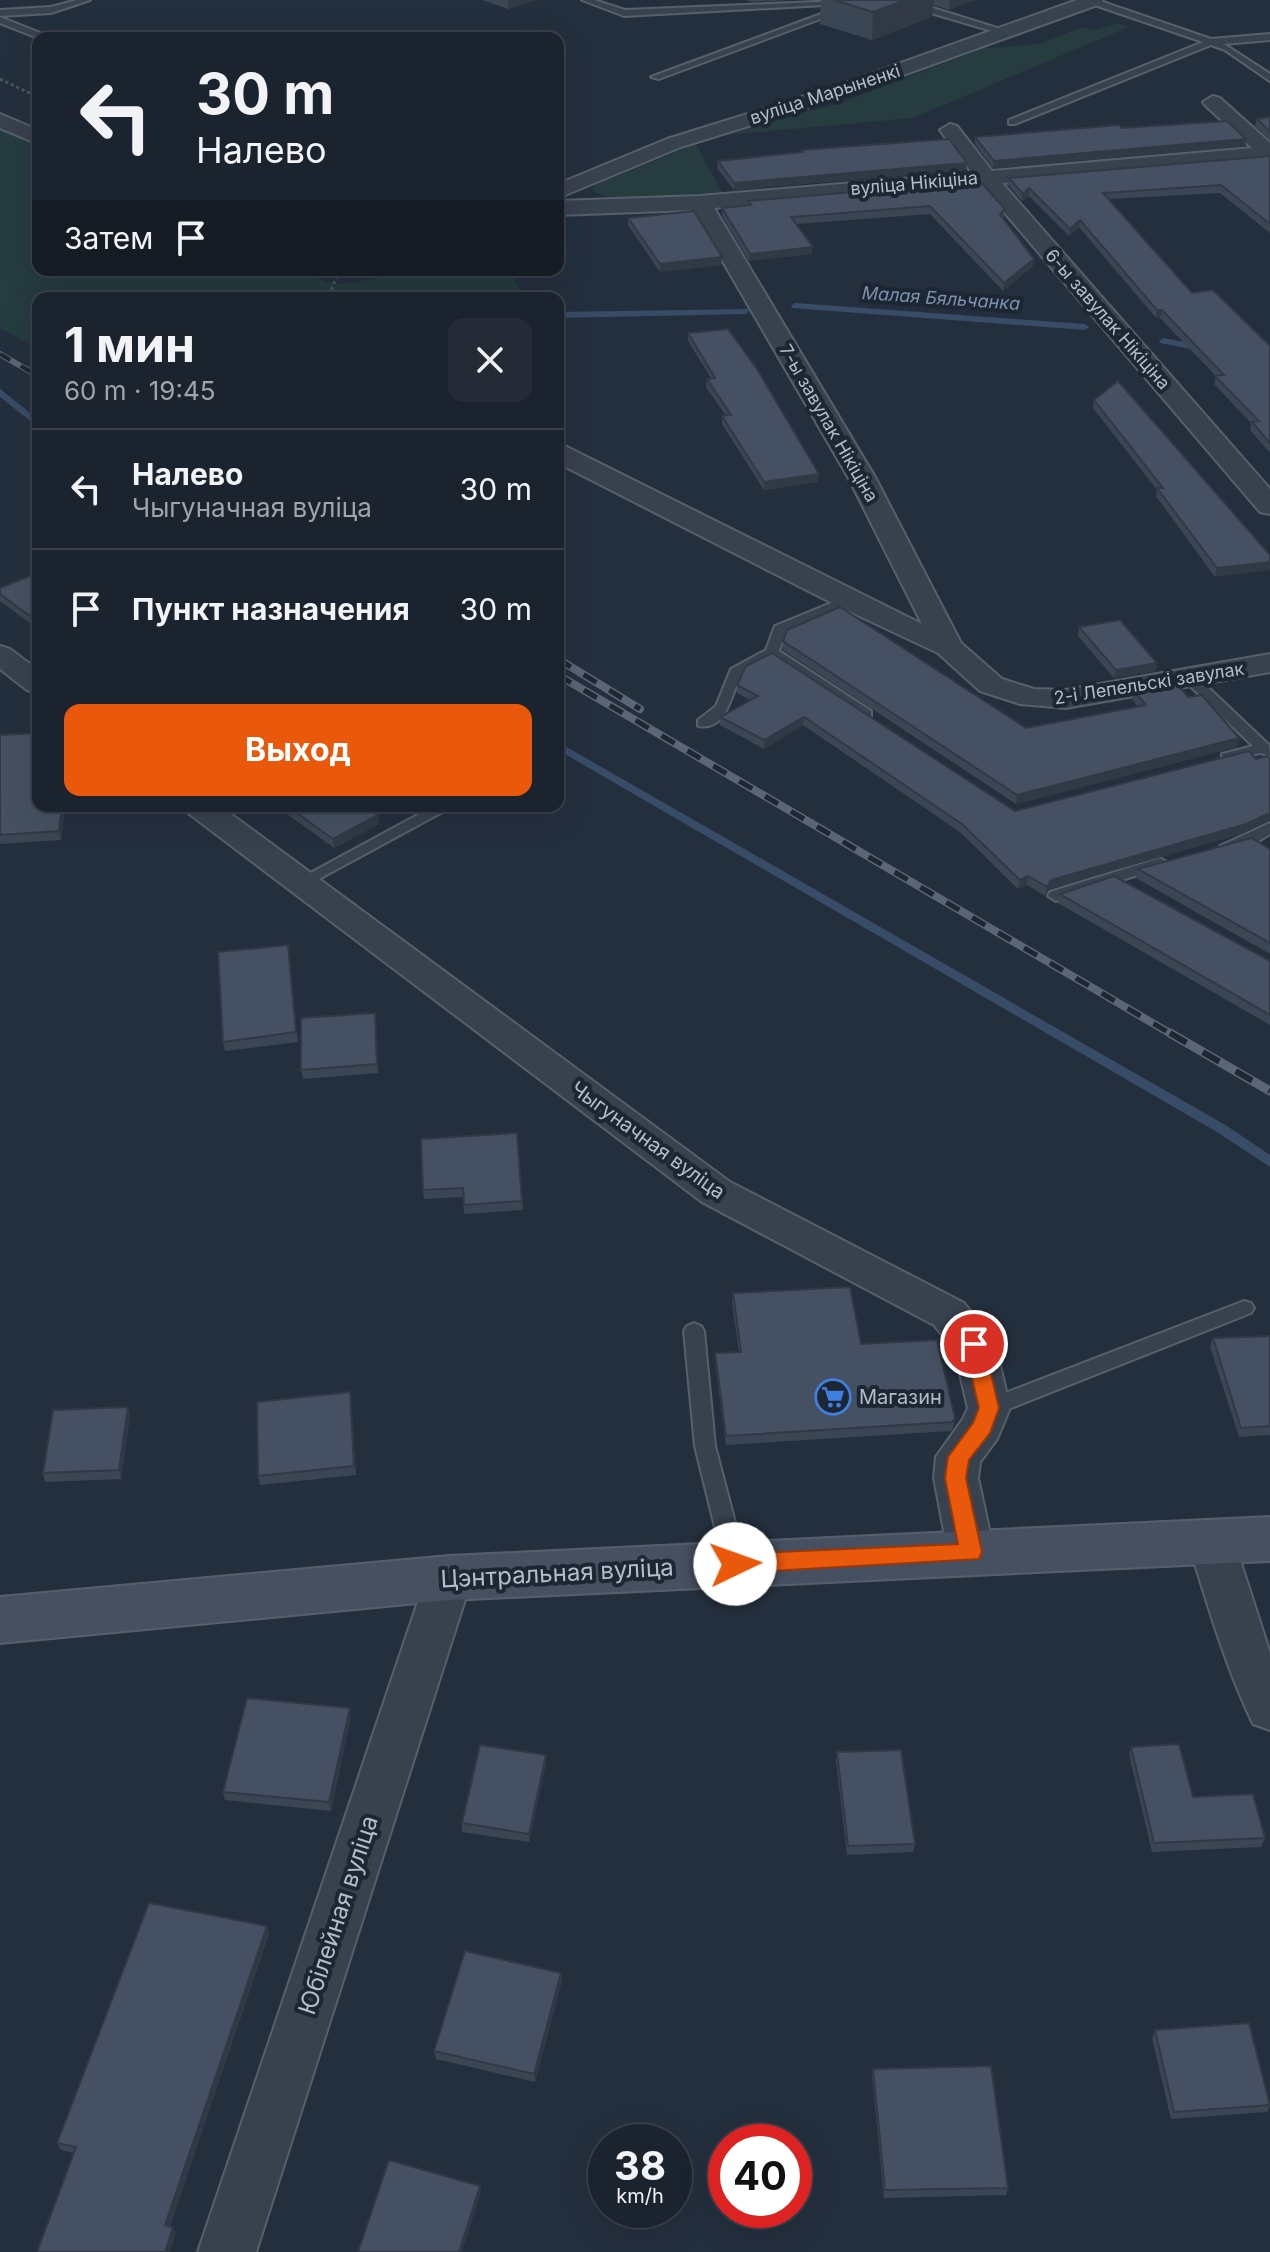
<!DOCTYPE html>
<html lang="ru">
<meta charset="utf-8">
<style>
:root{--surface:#1b232e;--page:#242b36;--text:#f1f3f6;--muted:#a0a4aa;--line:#39404a;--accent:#ea580c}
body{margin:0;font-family:Inter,sans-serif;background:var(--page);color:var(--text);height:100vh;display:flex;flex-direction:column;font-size:30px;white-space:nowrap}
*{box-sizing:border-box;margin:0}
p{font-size:26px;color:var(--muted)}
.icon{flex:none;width:44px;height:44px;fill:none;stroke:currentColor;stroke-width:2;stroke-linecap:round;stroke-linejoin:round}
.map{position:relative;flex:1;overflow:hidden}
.drawer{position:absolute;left:32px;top:292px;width:532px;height:520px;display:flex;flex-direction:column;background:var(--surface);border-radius:16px;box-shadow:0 8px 32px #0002,0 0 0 2px var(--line)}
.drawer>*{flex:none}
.guide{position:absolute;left:32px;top:32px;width:532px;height:244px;border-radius:16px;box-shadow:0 8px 32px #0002,0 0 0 2px var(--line);background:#1b232e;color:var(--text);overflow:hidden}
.speed{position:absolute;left:588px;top:2124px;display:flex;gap:16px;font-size:40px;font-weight:700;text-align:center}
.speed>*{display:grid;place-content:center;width:104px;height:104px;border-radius:50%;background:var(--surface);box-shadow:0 8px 32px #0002,0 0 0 2px var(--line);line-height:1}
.speed small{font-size:20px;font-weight:400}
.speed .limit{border:12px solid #d22;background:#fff;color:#111}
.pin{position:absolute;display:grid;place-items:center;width:68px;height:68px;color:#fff;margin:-34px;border:4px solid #fff;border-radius:50%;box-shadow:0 2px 8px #0007}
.me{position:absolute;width:88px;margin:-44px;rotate:87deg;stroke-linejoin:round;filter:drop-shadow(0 0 6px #0008)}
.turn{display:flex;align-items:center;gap:28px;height:168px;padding:0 32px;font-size:36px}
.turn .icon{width:104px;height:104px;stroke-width:2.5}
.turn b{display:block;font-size:56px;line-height:68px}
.then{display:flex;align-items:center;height:76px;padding:0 32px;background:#0003;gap:16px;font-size:30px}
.round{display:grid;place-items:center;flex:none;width:84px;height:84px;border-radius:16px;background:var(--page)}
.overview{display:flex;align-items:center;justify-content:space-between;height:136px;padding:0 32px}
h1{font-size:48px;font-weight:700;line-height:60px}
.button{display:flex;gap:16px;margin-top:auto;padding:16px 32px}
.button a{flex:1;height:92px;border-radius:16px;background:var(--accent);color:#fff;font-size:32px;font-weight:700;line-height:92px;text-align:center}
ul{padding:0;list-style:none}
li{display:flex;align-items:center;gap:24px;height:120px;padding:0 32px;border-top:2px solid var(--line)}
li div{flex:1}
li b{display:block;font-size:30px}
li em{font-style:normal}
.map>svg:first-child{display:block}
</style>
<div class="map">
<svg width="1270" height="2252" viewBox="0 0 1270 2252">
<rect width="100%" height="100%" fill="#242f3e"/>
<!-- green -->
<g fill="#263c3f">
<polygon points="1118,23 1129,27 913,118 726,135 768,120 831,106 985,48 1038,44 1081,28 1096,30"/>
<polygon points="0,128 38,147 38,270 299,270 327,282 342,284 380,278 401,270 509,270 525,298 370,298 351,289 336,293 332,298 38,298 38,349 0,328"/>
<polygon points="696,144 724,196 618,199 602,196 592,189 595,185"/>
</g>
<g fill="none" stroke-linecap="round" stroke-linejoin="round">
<!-- stream -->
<g fill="#394c67" fill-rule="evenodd">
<polygon points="795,303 1085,324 1089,327 1085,330 792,308 791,306"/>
<polygon points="748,309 748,313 745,314 558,318 558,312"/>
<polygon points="1163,338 1206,346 1210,349 1206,352 1160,343 1159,341"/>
<polygon points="0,389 38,419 38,427 0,397"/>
<polygon points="558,742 1227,1126 1270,1155 1270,1167 1217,1132 558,750"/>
</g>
<defs>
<g id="lane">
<polygon points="77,0 90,0 51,13 0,16 0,10 51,7"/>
<polygon points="582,0 594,0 625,10 864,0 860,3 624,16"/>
<polygon points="876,0 907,0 1010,32 1006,35 900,4"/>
<polygon points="1088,0 1097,0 1211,39 1270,34 1270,40 1224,44 1270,74 1270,81 1225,50 1211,45 1015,124 1009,124 1009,120 1203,42 1089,3"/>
<polygon points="840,7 847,9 659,79 651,77"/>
<polygon points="0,17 48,36 49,38 38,38 0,23"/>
<path d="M 848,596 L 855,600 L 853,603 L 786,631 L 779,651 L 871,711 L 871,717 L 861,717 L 772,658 C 763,663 751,667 744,673 C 730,686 731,732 698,726 L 698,720 L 716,706 L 731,669 L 766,650 L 775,626 Z"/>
<polygon points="1191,675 1196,676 1269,745 1270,756 1261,753 1222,760 1222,754 1253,746 1186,682 1186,676"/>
<polygon points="434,806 446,806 448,809 306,886 294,886 292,883"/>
<polygon points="1270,823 1270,834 1257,842 1228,851 1220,846"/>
<polygon points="1160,858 1168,863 1166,866 1056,901 1048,896 1050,892"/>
<polygon points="1244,1301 1251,1303 1254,1308 1251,1313 996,1414 989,1416 982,1414 979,1408 982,1402"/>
<polygon points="694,1323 701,1326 704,1331 715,1446 746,1564 743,1570 735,1573 727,1570 724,1564 695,1446 684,1331 687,1326"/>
</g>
<g id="street">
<polygon points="1077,0 1103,0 1100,4 845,96 681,147 558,198 558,184 667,139 831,88"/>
<polygon points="1213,96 1220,98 1270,143 1270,160 1002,183 1270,489 1270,514 1260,512 981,185 714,208 875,477 961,643 1002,679 1034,689 1066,690 1270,654 1270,672 1066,708 1020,704 980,691 938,653 838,606 558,463 558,445 567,447 922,624 848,477 693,210 558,215 558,201 700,196 972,173 940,130 950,124 957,126 992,171 1252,148 1206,106 1203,102"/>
<polygon points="0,114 38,130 38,144 0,128"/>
<polygon points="0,646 10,649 38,670 38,693 27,690 0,669"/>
<polygon points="183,806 220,806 730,1182 964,1303 995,1344 1010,1408 997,1439 980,1462 978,1478 994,1552 987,1565 971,1571 955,1565 948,1552 934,1478 936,1457 963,1419 968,1408 954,1349 934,1325 702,1202 188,813"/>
<path d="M 1211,1522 L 1227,1528 L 1234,1541 L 1270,1653 L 1270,1730 L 1253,1724 C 1225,1665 1207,1603 1188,1541 L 1195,1528 Z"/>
<polygon points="449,1559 465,1564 472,1578 256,2252 198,2252 426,1578 433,1564"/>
</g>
<polygon id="secondary" points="1270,1517 1270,1561 449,1600 0,1643 0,1597 449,1556"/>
</defs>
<!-- lane casing -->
<use href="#lane" stroke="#565f6c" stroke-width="4"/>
<!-- street casing -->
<use href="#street" stroke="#565f6c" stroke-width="4"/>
<!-- secondary casing -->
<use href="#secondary" stroke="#565f6c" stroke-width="4"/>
<!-- path -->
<g stroke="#44595c" stroke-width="3" stroke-dasharray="3 3" stroke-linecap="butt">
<polyline points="0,79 38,97"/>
<polyline points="323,298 331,291 339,270"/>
</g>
<!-- lane -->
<use href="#lane" fill="#38414e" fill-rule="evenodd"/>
<!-- street -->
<use href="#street" fill="#38414e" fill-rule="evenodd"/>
<!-- secondary -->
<use href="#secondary" fill="#465061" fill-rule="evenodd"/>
<defs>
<polyline id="rail-far2" points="0,354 38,376"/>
<g id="rail-far1">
<polyline points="558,659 640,709"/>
<polyline points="558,675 1173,1035"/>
</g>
<polyline id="rail" points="1170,1033 1270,1091"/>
</defs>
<!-- rail-far2 casing -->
<use href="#rail-far2" stroke="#5a6575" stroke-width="6"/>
<!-- rail-far1 casing -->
<use href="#rail-far1" stroke="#5a6575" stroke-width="8"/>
<!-- rail casing -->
<use href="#rail" stroke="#5a6575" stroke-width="9"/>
<!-- rail-far2 -->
<use href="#rail-far2" stroke="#1d2633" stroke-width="4" stroke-dasharray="12" stroke-linecap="butt"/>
<!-- rail-far1 -->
<use href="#rail-far1" stroke="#1d2633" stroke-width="5" stroke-dasharray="15" stroke-linecap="butt"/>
<!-- rail -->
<use href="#rail" stroke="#1d2633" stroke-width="6" stroke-dasharray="19" stroke-linecap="butt"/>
</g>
<!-- wall -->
<g fill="#3b4654">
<polygon points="482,0 535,0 508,9"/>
<polygon points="746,0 792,0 751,2"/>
<polygon points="821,0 975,0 949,10 933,5 932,17 872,40 820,24"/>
<polygon points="1270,117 1270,140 1255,126 1257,119"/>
<polygon points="1122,128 1245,146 993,168 975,144 975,137"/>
<polygon points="802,150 966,170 734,190 717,168 718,161 802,153"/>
<polygon points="1270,156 1270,233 1220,193 1109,199 1192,293 1270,346 1270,453 1250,430 1251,423 1214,384 1216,376 1160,318 1156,318 1079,227 1069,236 1029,196 1022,201 1008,185 1009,178"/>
<polygon points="748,201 1005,209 1004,217 1003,218 1034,259 1033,266 1003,291 930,214 796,224 812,254 749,261 722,216 722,208 748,206"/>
<polygon points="628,218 721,265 660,272 628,225"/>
<polygon points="688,333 819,474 818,482 764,490 722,424 722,416 726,416 706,387 707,379 711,378 688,341"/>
<polygon points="1094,400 1270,555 1215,577 1156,496 1157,490 1093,408"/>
<polygon points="38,576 38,629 0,601 0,588"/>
<polygon points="1079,627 1156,671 1114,678 1078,636"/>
<polygon points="783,641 1026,728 1138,707 1132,699 1134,691 1188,697 1239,738 1237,747 1016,804 783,650"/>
<polygon points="737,685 1015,811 1256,759 1270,759 1270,820 1244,833 1049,889 1045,896 1027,885 1018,889 960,832 803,725 764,749 720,725 720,717 750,700 737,693"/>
<polygon points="0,735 38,806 65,806 61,840 0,844"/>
<polygon points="276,806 365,806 379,824 334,848"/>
<polygon points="1270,849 1270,954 1136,878 1138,869"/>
<polygon points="1060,894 1270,961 1270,1025 1058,903"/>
<polygon points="288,945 298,1042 225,1051 223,1042"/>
<polygon points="376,1022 378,1073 303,1079 301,1070"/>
<polygon points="517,1133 523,1210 464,1214 463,1197 424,1199 423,1190"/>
<polygon points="733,1293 861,1344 955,1418 953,1427 951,1431 726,1445 715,1362 715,1353 739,1352 732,1303"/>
<polygon points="1270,1336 1270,1435 1239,1437 1210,1347 1213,1338"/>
<polygon points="351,1401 356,1475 260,1485 258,1476"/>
<polygon points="128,1407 130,1416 121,1479 45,1482 43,1473"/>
<polygon points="351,1717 331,1811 225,1800 223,1792"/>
<polygon points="1131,1747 1193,1797 1265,1838 1261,1847 1152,1852 1129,1755"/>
<polygon points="837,1752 915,1844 913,1852 847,1855 836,1761"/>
<polygon points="546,1755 546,1764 529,1842 462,1832 462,1823"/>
<polygon points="269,1934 170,2226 176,2234 74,2153 61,2150 57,2143"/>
<polygon points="561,1973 562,1981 535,2082 436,2059 434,2051"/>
<polygon points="1155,2030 1270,2102 1270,2106 1267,2112 1171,2119 1152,2038"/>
<polygon points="873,2069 1008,2188 1006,2195 884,2198 872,2076"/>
</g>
<!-- shaded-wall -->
<g fill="#303945">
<polygon points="508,0 535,0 508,9"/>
<polygon points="905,0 934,0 932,17 872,40 873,12"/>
<polygon points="950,0 975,0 949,10"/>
<polygon points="1246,139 1245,146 993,168 994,161"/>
<polygon points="967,163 966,170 734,190 734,183"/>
<polygon points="1029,188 1029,196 1022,201 1023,194"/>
<polygon points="1080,220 1079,227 1069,236 1070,229"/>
<polygon points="813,247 812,254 749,261 750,254"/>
<polygon points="722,257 721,265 660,272 660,264"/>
<polygon points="1034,259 1033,266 1003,291 1004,283"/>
<polygon points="1157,310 1162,310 1160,318 1156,318"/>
<polygon points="819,474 818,482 764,490 764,482"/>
<polygon points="1270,562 1270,570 1215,577 1217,568"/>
<polygon points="1157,663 1156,671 1114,678 1116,670"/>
<polygon points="804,717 803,725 764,749 764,740"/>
<polygon points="1239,738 1237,747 1016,804 1017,795"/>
<polygon points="62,806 65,806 61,840 59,831"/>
<polygon points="1270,813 1270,820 1244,833 1049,889 1045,896 1047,887 1051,880"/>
<polygon points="378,815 379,824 334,848 333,839"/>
<polygon points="1028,876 1027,885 1018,889 1020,880"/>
<polygon points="128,1407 130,1416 121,1479 119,1470"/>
<polygon points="350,1708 351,1717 331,1811 329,1802"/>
<polygon points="546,1755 546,1764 529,1842 529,1834"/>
<polygon points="267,1926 269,1934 168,2233 165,2225"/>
<polygon points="561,1973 562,1981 535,2082 534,2074"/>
<polygon points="480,2186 481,2193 462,2252 459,2252"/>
<polygon points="173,2227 176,2234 170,2252 165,2252"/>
</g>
<!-- building -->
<g fill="#455162" stroke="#303945" stroke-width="2">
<polygon points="834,0 905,0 873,12"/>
<polygon points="1270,117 1270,132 1257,119"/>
<polygon points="1227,121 1246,139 994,161 975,137 1119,125 1122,128"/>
<polygon points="949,139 967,163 734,183 718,161 803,152 802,150"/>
<polygon points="1270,156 1270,224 1221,185 1103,193 1192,293 1213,290 1270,346 1270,443 1252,422 1259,421 1215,376 1224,375 1162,310 1157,310 1080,220 1070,229 1029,188 1023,194 1009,178"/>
<polygon points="980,181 1005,209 1000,214 1034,259 1004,283 930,206 791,217 813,247 750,254 722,208 751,205 748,201"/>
<polygon points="694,211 722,257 660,264 628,218"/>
<polygon points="728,329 757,369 819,474 764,482 722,416 731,415 707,379 715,378 688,333"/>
<polygon points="1118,381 1270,555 1270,562 1217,568 1157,488 1163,488 1094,400"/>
<polygon points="35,574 38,576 38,622 0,594 0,588"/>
<polygon points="840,607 1026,728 1146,705 1134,691 1176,683 1188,697 1202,695 1239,738 1017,795 783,641 787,630"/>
<polygon points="1120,620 1157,663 1116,670 1079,627"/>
<polygon points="772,653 1015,811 1249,751 1256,759 1267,756 1270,759 1270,813 1246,824 1051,880 1047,887 1028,876 1020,880 962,824 804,717 764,740 720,717 758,696 737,685 746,666"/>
<polygon points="38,733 38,806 62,806 59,831 0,835 0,735"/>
<polygon points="287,806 365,806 378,815 333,839"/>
<polygon points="1251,838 1270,849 1270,943 1138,869"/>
<polygon points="1114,876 1270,961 1270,1015 1060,894"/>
<polygon points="288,945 296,1032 223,1042 218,952"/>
<polygon points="375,1013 377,1064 301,1070 301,1018"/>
<polygon points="517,1133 522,1201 464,1205 463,1188 423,1190 421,1139"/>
<polygon points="850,1287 861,1344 937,1340 955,1418 952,1422 726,1436 715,1353 741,1352 733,1293"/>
<polygon points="1270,1336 1270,1426 1241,1428 1213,1338"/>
<polygon points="350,1392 354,1466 258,1476 257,1402"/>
<polygon points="128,1407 119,1470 43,1473 53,1410"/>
<polygon points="247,1698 350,1708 329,1802 223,1792"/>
<polygon points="1179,1744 1193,1797 1253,1794 1265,1838 1154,1843 1131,1747"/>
<polygon points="480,1745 546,1755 529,1834 462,1823"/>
<polygon points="901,1750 915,1844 848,1846 837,1752"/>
<polygon points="149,1903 267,1926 165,2225 173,2227 165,2252 37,2252 76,2147 57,2143"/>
<polygon points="465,1951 561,1973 534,2074 434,2051"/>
<polygon points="1249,2023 1270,2105 1174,2112 1155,2030"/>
<polygon points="991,2066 1008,2188 885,2190 873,2069"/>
<polygon points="389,2160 480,2186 459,2252 358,2252"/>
</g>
<!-- route -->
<polygon fill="#ea580c" stroke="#983908" stroke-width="2" points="974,1336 981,1338 984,1344 999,1408 990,1433 969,1460 966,1478 982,1552 979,1559 735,1573 728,1570 724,1564 728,1557 735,1554 958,1544 945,1478 948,1457 973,1423 979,1408 964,1344 967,1338"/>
<!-- icons -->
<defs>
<symbol id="supermarket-ring" viewBox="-11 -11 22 22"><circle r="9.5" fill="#1d2633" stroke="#3f7fe0" stroke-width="1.5"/><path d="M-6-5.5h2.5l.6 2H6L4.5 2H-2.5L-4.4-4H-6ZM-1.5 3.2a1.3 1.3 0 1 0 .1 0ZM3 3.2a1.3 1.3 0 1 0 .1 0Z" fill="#3f7fe0"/></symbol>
</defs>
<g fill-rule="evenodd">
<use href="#supermarket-ring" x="813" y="1377" width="40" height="40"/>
</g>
<g text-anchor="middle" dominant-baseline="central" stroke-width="8" stroke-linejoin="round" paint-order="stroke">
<!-- far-street labels -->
<g font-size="18" fill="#b4bcc9" stroke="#1d2633">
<text transform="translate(825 94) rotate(-18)">вуліца Марыненкі</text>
<text transform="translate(914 183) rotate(-5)">вуліца Нікіціна</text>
<text transform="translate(1108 319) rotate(49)">6-ы завулак Нікіціна</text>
<text transform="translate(829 423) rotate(60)">7-ы завулак Нікіціна</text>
<text transform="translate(1149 683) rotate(-9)">2-і Лепельскі завулак</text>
</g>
<!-- far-water labels -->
<g font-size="18" font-style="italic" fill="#7c92b1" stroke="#1d2633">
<text transform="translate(941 298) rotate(4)">Малая Бяльчанка</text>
</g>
<!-- street labels -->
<g font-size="20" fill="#b4bcc9" stroke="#1d2633">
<text transform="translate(648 1140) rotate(36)">Чыгуначная вуліца</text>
</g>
<!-- poi labels -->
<g font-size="20" fill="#b4bcc9" stroke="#1d2633" text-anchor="start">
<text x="859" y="1397">Магазин</text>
</g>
<!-- near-street labels -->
<g font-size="24" fill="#b4bcc9" stroke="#1d2633">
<text transform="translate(557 1573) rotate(-3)">Цэнтральная вуліца</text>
<text transform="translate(338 1915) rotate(-72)">Юбілейная вуліца</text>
</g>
</g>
</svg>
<div class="speed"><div>38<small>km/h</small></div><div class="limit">40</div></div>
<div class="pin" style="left:974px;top:1344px;background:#d93025"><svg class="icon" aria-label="arrive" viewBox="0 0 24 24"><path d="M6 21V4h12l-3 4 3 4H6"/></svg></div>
<svg class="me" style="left:735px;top:1564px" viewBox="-20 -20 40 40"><circle r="19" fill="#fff"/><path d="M0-13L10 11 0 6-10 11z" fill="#ea580c"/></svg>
<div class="guide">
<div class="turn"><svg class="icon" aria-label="left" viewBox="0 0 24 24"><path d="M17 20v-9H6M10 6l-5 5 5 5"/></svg><div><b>30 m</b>Налево</div></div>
<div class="then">Затем<svg class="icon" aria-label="arrive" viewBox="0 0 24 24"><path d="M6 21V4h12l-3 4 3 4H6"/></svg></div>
</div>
<section class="drawer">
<div class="overview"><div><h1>1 мин</h1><p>60 m · 19:45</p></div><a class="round"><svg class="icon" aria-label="close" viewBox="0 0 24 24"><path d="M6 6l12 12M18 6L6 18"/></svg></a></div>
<ul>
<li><svg class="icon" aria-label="left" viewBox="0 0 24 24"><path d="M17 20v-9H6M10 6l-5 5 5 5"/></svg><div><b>Налево</b><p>Чыгуначная вуліца</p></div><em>30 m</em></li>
<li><svg class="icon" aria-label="arrive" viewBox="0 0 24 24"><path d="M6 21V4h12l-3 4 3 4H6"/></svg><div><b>Пункт назначения</b></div><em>30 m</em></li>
</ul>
<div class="button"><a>Выход</a></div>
</section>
</div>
